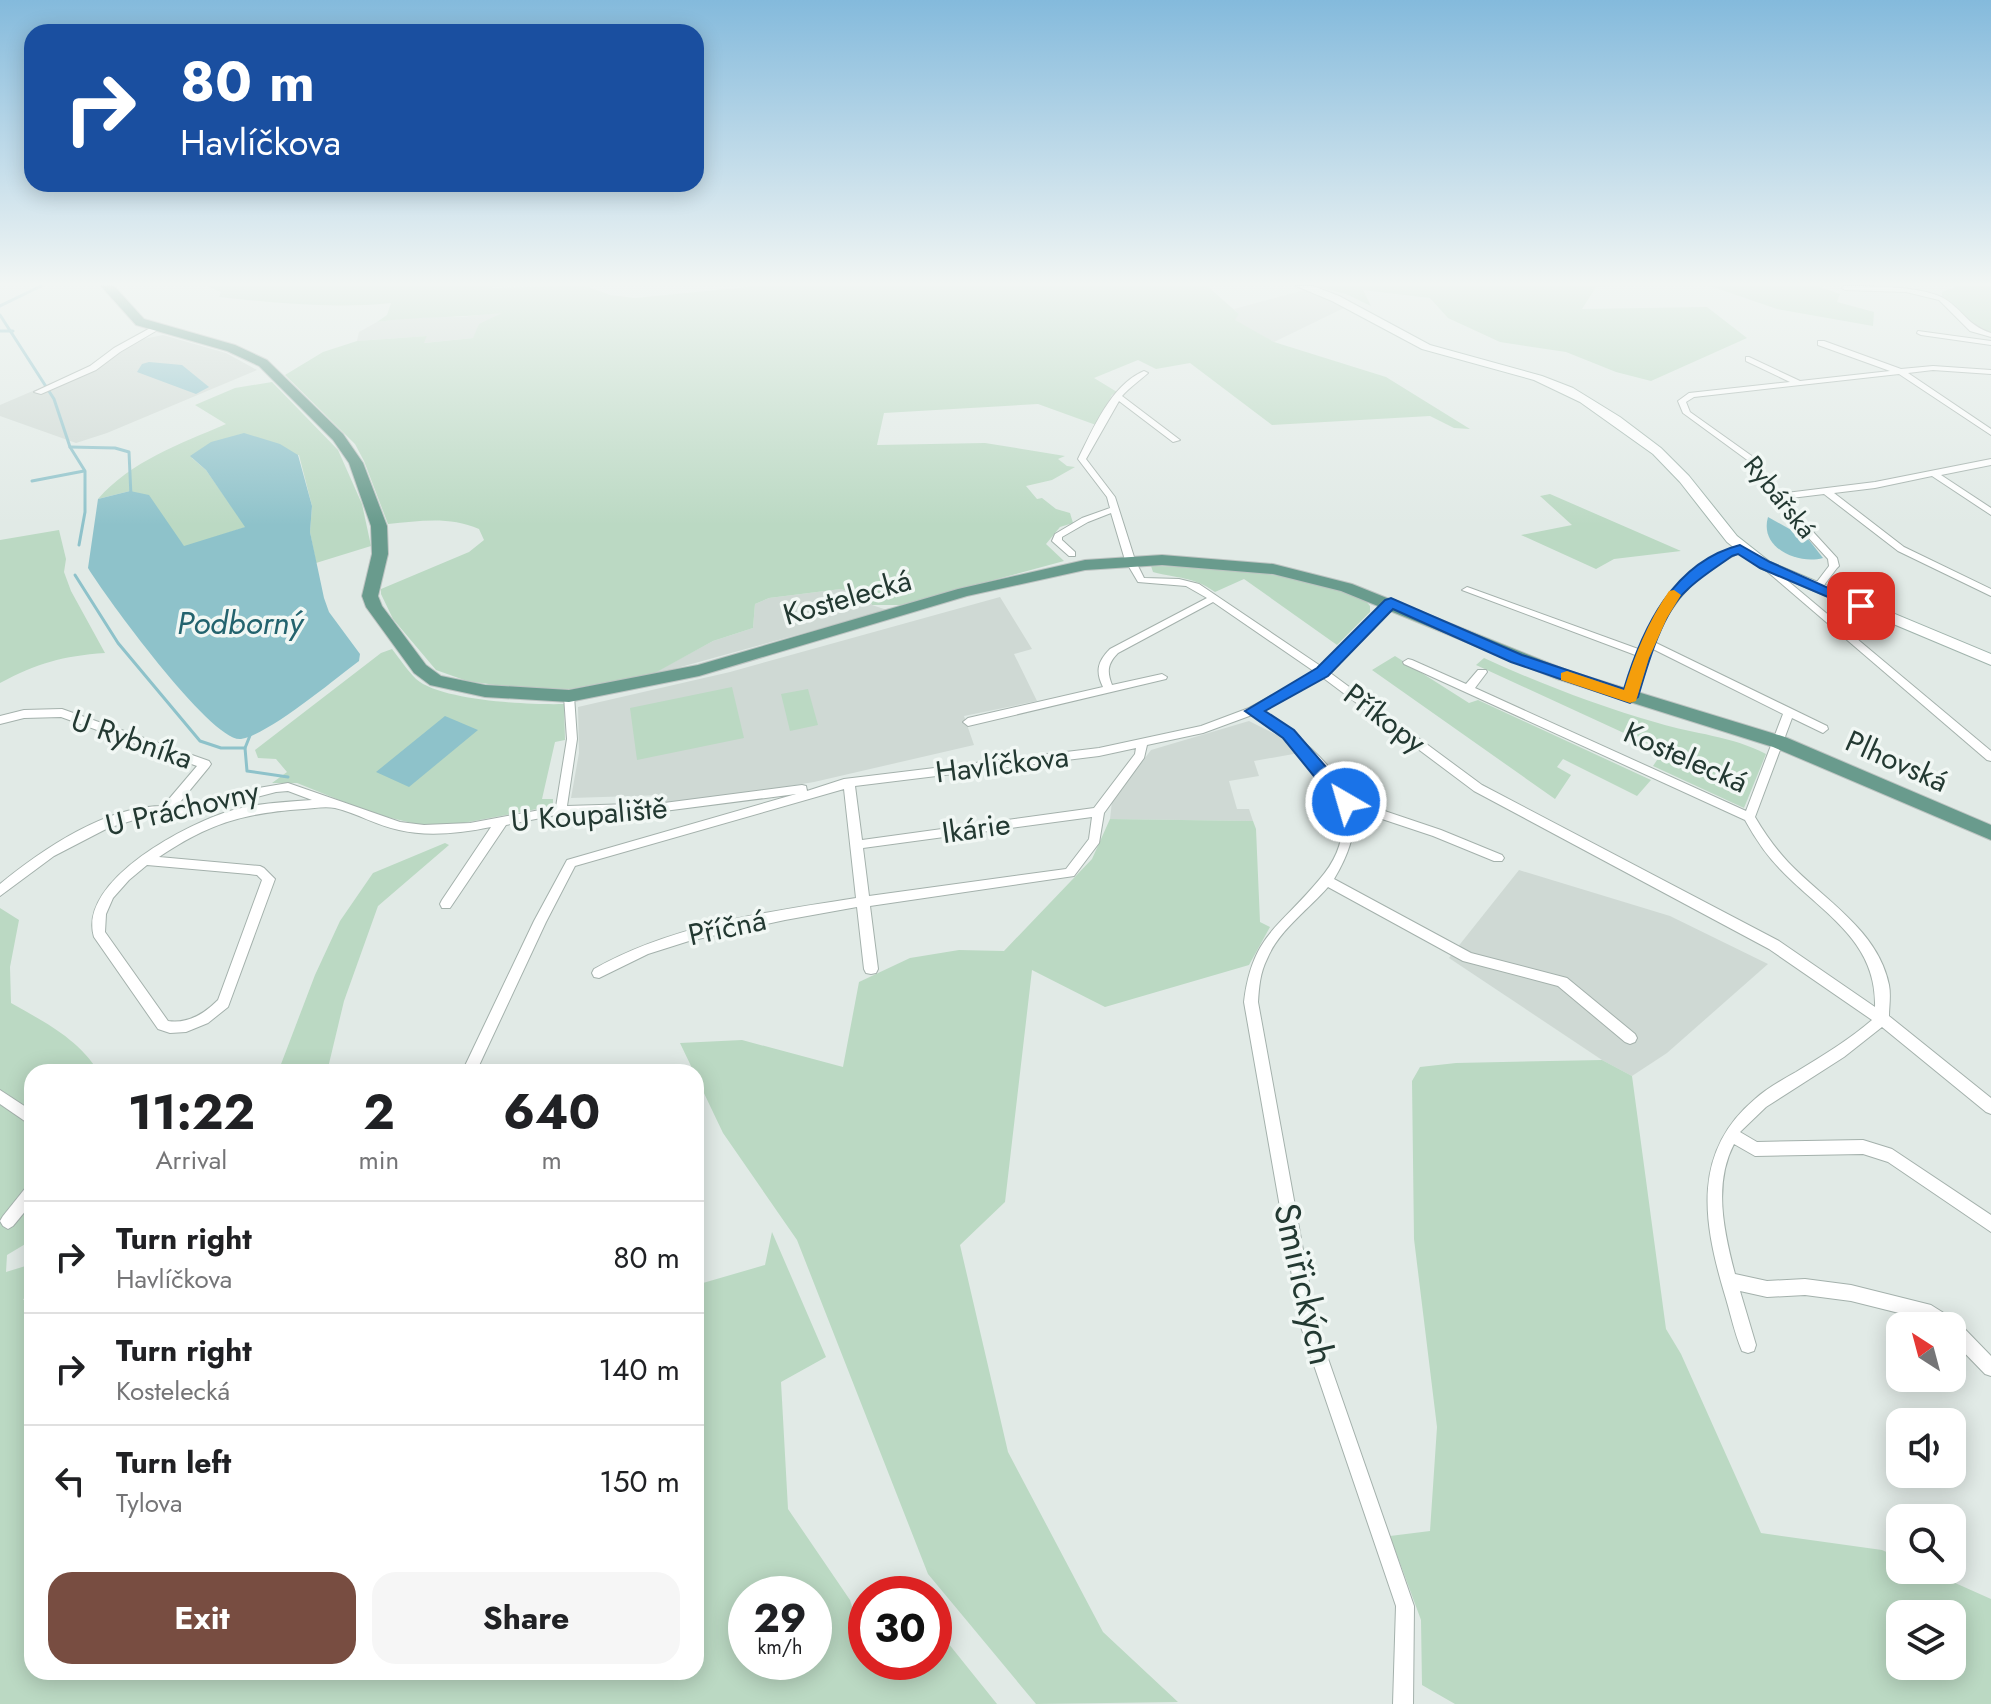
<!DOCTYPE html>
<meta charset="utf-8">
<style>
:root{--surface:#fff;--page:#f6f6f6;--text:#202124;--muted:#757577;--line:#e0e0e0;--accent:#784d41}
body{margin:0;font-family:Jost,sans-serif;background:var(--page);color:var(--text);height:100vh;display:flex;flex-direction:column;font-size:30px;white-space:nowrap}
*{box-sizing:border-box;margin:0}
p{font-size:26px;color:var(--muted)}
.icon{flex:none;width:44px;height:44px;fill:none;stroke:currentColor;stroke-width:2;stroke-linecap:round;stroke-linejoin:round}
.map{position:relative;flex:1;overflow:hidden}
.side{position:absolute;left:24px;top:1064px;width:680px;height:616px;display:flex;flex-direction:column;background:var(--surface);border-radius:24px;box-shadow:0 4px 20px #0003}
.side>*{flex:none}
.guide{position:absolute;left:24px;top:24px;width:680px;height:168px;border-radius:24px;box-shadow:0 4px 20px #0003;background:#1a4fa0;color:#fff;overflow:hidden}
.needle{width:52px;rotate:324deg}
.fabs{position:absolute;left:1886px;top:1312px;display:grid;gap:16px}
.fabs a{display:grid;place-items:center;width:80px;height:80px;border-radius:16px;background:var(--surface);box-shadow:0 4px 20px #0003;font-size:40px}
.speed{position:absolute;left:728px;top:1576px;display:flex;gap:16px;font-size:40px;font-weight:700;text-align:center}
.speed>*{display:grid;place-content:center;width:104px;height:104px;border-radius:50%;background:var(--surface);box-shadow:0 4px 20px #0003;line-height:1}
.speed small{font-size:20px;font-weight:400}
.speed .limit{border:12px solid #d22;background:#fff;color:#111}
.pin{position:absolute;display:grid;place-items:center;width:68px;height:68px;color:#fff;margin:-34px;border-radius:16px;box-shadow:0 4px 12px #0006}
.me{position:absolute;width:88px;margin:-44px;rotate:322deg;stroke-linejoin:round;filter:drop-shadow(0 0 6px #0008)}
.turn{display:flex;align-items:center;gap:28px;height:168px;padding:0 24px;font-size:36px}
.turn .icon{width:104px;height:104px;stroke-width:2.5}
.turn b{display:block;font-size:56px;line-height:68px}
.eta{display:flex;justify-content:space-evenly;align-items:center;height:136px;text-align:center}
.eta b{font-size:48px;font-weight:700;line-height:56px}
.cta{display:flex;gap:16px;margin-top:auto;padding:16px 24px}
.cta a{flex:1;height:92px;border-radius:24px;background:var(--accent);color:#fff;font-size:32px;font-weight:700;line-height:92px;text-align:center}
.cta a+a{background:var(--page);color:var(--text)}
ul{padding:0;list-style:none}
li{display:flex;align-items:center;gap:24px;height:112px;padding:0 24px;border-top:2px solid var(--line)}
li div{flex:1}
li b{display:block;font-size:30px}
li em{font-style:normal}
.map>svg:first-child{display:block}
</style>
<div class="map">
<svg width="1991" height="1704" viewBox="0 0 1991 1704">
<rect width="100%" height="100%" fill="#e1eae6"/>
<!-- built -->
<g fill="#cfd9d4">
<polygon points="1305,290 1348,306 1274,342 1234,320 1239,314 1234,309"/>
<polygon points="506,312 473,338 423,343 427,336 357,341 359,332 377,322 420,316 462,317"/>
<polygon points="163,335 226,353 257,370 107,433 76,443 0,416 0,405 84,369 123,343"/>
<polygon points="841,589 868,598 872,605 887,610 648,676 713,641 753,628 755,604 769,598"/>
<polygon points="1000,597 1032,649 1014,654 1037,701 964,716 974,745 814,782 716,798 664,803 665,795 571,798 579,753 578,707 730,672"/>
<polygon points="1249,721 1279,736 1299,753 1254,761 1259,776 1229,781 1237,809 1249,809 1253,821 1110,819 1112,801 1151,750"/>
<polygon points="1519,870 1670,916 1768,964 1667,1053 1632,1076 1602,1060 1449,958"/>
</g>
<!-- green -->
<g fill="#bbd9c3" fill-rule="evenodd">
<path d="M 207,286 L 503,286 L 486,288 L 585,286 L 610,295 L 635,298 L 758,286 L 1207,286 L 1239,314 L 1235,320 L 1274,342 L 1386,377 L 1470,429 L 1454,428 L 1430,416 L 1272,425 L 1190,363 L 1156,369 L 1138,360 L 1094,378 L 1117,392 L 1112,395 L 1096,425 L 1038,404 L 884,413 L 877,445 L 985,443 L 1065,456 L 1058,459 L 1067,466 L 1075,467 L 1052,480 L 1026,486 L 1037,499 L 1042,498 L 1056,509 L 1070,513 L 1073,523 L 1060,527 L 1046,544 L 1064,561 L 901,605 L 872,605 L 868,598 L 841,589 L 769,598 L 755,604 L 753,628 L 713,641 L 653,674 L 570,689 L 517,688 L 467,681 L 436,670 L 393,619 L 381,594 L 381,589 L 469,552 L 484,540 L 479,529 C 449,516 420,521 388,524 L 364,461 L 355,444 L 285,375 L 323,352 L 357,341 L 427,336 L 424,343 L 473,338 L 479,324 L 502,313 C 460,318 419,316 377,322 L 387,315 L 391,303 C 333,309 277,303 219,297 L 221,292 Z"/>
<polygon points="1314,286 1605,286 1596,287 1582,309 1707,307 1747,338 1651,381 1616,372 1566,352 1500,342 1448,318 1430,298 1363,290 1371,306 1346,294"/>
<polygon points="1710,286 1817,286 1840,294 1837,302 1874,312 1873,326 1777,309"/>
<polygon points="1958,286 1991,286 1991,334 1970,324 1942,297 1942,292"/>
<path d="M 272,382 L 338,450 L 362,504 L 371,546 L 316,563 L 310,532 L 312,506 L 299,455 L 192,458 L 206,470 L 246,527 L 184,547 L 167,523 L 130,491 L 98,499 C 131,461 180,444 226,424 L 195,405 L 235,388 Z"/>
<polygon points="1550,494 1681,551 1614,559 1596,569 1521,535 1572,525 1540,496"/>
<path d="M 59,530 L 66,559 L 64,572 L 71,591 L 105,653 C 62,656 38,663 0,683 L 0,540 Z"/>
<path d="M 1151,566 C 1221,567 1299,572 1365,600 L 1370,606 L 1370,612 L 1337,645 L 1244,579 L 1215,592 C 1192,576 1179,579 1153,572 Z"/>
<path d="M 392,649 C 399,658 407,670 416,679 C 441,701 530,705 564,704 L 565,740 L 555,742 L 542,799 L 553,799 L 553,806 L 458,824 L 425,826 L 374,814 L 297,783 L 272,783 L 287,772 L 276,759 L 258,758 L 255,750 L 381,653 Z"/>
<polygon points="1395,656 1469,703 1478,700 1651,780 1637,796 1563,759 1557,767 1571,775 1555,799 1372,670"/>
<path d="M 1484,658 C 1541,684 1598,706 1658,723 C 1694,734 1732,736 1766,754 L 1744,808 L 1653,766 L 1663,751 L 1476,665 Z"/>
<polygon points="732,687 744,738 637,760 630,708"/>
<polygon points="808,689 818,725 790,731 781,694"/>
<polygon points="1110,819 1253,821 1256,829 1260,922 1270,927 1249,965 1105,1007 1032,970 1005,1202 960,1245 1008,1452 1103,1632 1178,1702 1036,1704 928,1574 797,1240 723,1133 680,1043 742,1040 843,1067 859,982 910,958 959,950 1004,951 1092,859"/>
<polygon points="445,843 449,845 378,906 344,1001 327,1072 278,1072 315,975 340,921 373,873"/>
<path d="M 0,908 L 19,920 L 10,967 L 11,1003 C 46,1023 77,1038 99,1072 L 32,1072 L 32,1240 L 7,1255 L 6,1272 L 32,1264 L 32,1285 L 23,1300 L 32,1299 L 32,1672 L 696,1672 L 696,1285 L 765,1265 L 772,1232 L 826,1357 L 781,1382 L 788,1509 L 850,1600 L 860,1632 L 866,1633 L 866,1662 L 934,1662 L 934,1641 L 948,1643 L 997,1704 L 0,1704 ZM 746,1594 L 814,1594 L 814,1662 L 746,1662 Z"/>
<path d="M 1602,1060 L 1632,1076 L 1666,1329 L 1681,1354 L 1761,1533 L 1882,1550 L 1900,1558 L 1900,1570 L 1926,1570 L 1991,1599 L 1991,1704 L 1455,1704 L 1422,1685 L 1421,1620 L 1390,1536 L 1430,1531 L 1437,1427 L 1414,1239 L 1412,1081 L 1420,1067 L 1456,1063 ZM 1900,1614 L 1952,1614 L 1952,1666 L 1900,1666 Z"/>
</g>
<!-- water -->
<g fill="#8ec2ca">
<polygon points="149,362 182,365 209,387 196,394 137,372 142,364"/>
<path d="M 244,433 L 280,444 L 298,455 L 312,506 L 310,532 L 324,598 L 329,612 L 360,654 L 359,661 C 335,679 268,735 241,739 C 212,743 105,596 88,568 L 98,499 L 130,491 L 149,495 L 184,546 L 245,527 L 206,470 L 190,456 L 211,442 Z"/>
<path d="M 1768,517 L 1809,540 L 1823,558 C 1798,565 1759,548 1768,517 Z"/>
<polygon points="445,716 478,730 409,787 376,772"/>
</g>
<g fill="none" stroke-linecap="round" stroke-linejoin="round">
<!-- stream -->
<g stroke="#8ec2ca" stroke-width="3">
<polyline points="0,306 41,286"/>
<polyline points="0,315 54,399 70,447 85,471 85,512 79,545"/>
<polyline points="0,331 13,331"/>
<polyline points="70,447 115,448 129,452 131,496"/>
<polyline points="32,481 84,471"/>
<polyline points="75,575 118,643 200,741 221,748 245,748"/>
<polyline points="251,733 245,748 247,771 288,777"/>
</g>
<defs>
<g id="street">
<path d="M 1844,286 C 1869,286 1925,286 1945,299 C 1964,311 1967,325 1991,333 L 1991,337 L 1970,331 L 1939,300 L 1906,292 L 1845,290 L 1842,288 Z"/>
<polygon points="154,326 161,328 120,352 96,370 41,394 34,392 90,366 114,348"/>
<polygon points="1918,331 1991,341 1991,345 1921,335 1917,333"/>
<polygon points="1818,341 1824,341 1901,369 1933,366 1991,370 1991,374 1933,370 1908,373 1991,429 1991,435 1899,374 1694,397 1686,402 1690,412 1756,459 1770,485 1778,494 1875,482 1991,459 1991,465 1941,475 1991,508 1991,515 1932,476 1875,488 1834,493 1904,547 1991,589 1991,596 1898,551 1824,494 1783,499 1837,558 1839,566 1837,568 1821,589 1815,589 1813,587 1829,566 1828,559 1763,488 1750,462 1683,413 1678,401 1689,393 1790,382 1746,361 1746,357 1749,357 1800,381 1890,371 1818,345"/>
<path d="M 1144,371 L 1148,373 C 1139,381 1130,387 1122,396 L 1180,440 L 1173,442 L 1119,401 L 1086,459 L 1115,497 L 1135,560 L 1144,578 L 1179,579 L 1199,584 L 1322,667 L 1388,601 L 1394,601 L 1394,605 L 1329,672 L 1482,785 L 1779,941 L 1875,1007 C 1877,940 1822,913 1781,870 C 1766,855 1755,838 1745,820 L 1404,664 L 1403,662 L 1408,659 L 1412,660 L 1466,684 L 1478,670 L 1486,670 L 1487,672 L 1475,688 L 1746,811 L 1783,714 L 1651,648 L 1635,697 L 1634,700 L 1626,700 L 1625,697 L 1638,656 L 1462,590 L 1467,587 L 1470,588 L 1641,650 C 1658,612 1680,573 1720,555 C 1728,551 1735,547 1743,547 L 1743,551 C 1699,571 1674,597 1654,642 L 1827,726 L 1828,729 L 1823,733 L 1792,718 L 1755,817 C 1765,834 1775,848 1788,862 C 1824,900 1878,930 1889,985 C 1891,995 1889,1007 1889,1016 L 1991,1098 L 1991,1114 L 1986,1112 L 1882,1027 L 1844,1057 L 1766,1107 L 1740,1132 L 1757,1142 L 1863,1140 L 1892,1149 L 1991,1215 L 1991,1232 L 1888,1162 L 1863,1154 L 1755,1156 L 1734,1144 C 1713,1184 1724,1232 1735,1274 L 1767,1281 L 1805,1279 L 1851,1285 L 1931,1305 L 1958,1322 L 1991,1356 L 1991,1376 L 1985,1374 L 1952,1340 L 1952,1326 L 1935,1326 L 1927,1320 L 1851,1301 L 1805,1295 L 1767,1297 L 1740,1291 L 1756,1345 L 1754,1351 L 1748,1353 L 1742,1351 C 1734,1332 1730,1311 1724,1292 C 1703,1221 1692,1152 1755,1099 C 1767,1088 1782,1080 1796,1072 C 1822,1056 1849,1040 1872,1020 L 1769,949 L 1474,791 L 1322,677 L 1261,711 C 1294,733 1333,761 1349,799 L 1441,830 L 1502,855 L 1504,858 L 1502,861 L 1494,861 L 1433,836 L 1352,809 C 1357,834 1347,857 1334,879 L 1471,953 L 1567,978 L 1635,1034 L 1637,1038 L 1635,1042 L 1630,1044 L 1625,1042 L 1558,986 L 1463,961 L 1328,887 C 1308,910 1279,930 1267,959 C 1260,973 1259,987 1258,1002 L 1317,1327 L 1414,1606 L 1413,1704 L 1393,1704 L 1396,1606 L 1301,1327 L 1244,1002 C 1252,935 1280,927 1319,880 C 1380,810 1308,754 1252,715 L 1203,733 L 1147,745 L 1144,758 L 1104,813 L 1099,843 L 1074,876 L 870,906 L 878,969 L 876,973 L 871,974 L 866,973 L 864,969 L 857,907 L 785,920 L 689,941 L 648,954 L 599,978 L 594,977 L 592,973 L 594,969 C 674,924 767,912 856,898 L 844,789 L 575,866 L 546,922 L 476,1072 L 462,1072 L 534,921 L 567,860 L 796,794 L 664,811 L 561,814 L 506,825 L 450,908 L 442,908 L 440,904 L 442,900 L 491,827 C 462,833 428,837 399,830 C 377,826 357,813 335,808 C 326,806 314,808 304,809 C 244,813 209,823 159,857 L 260,866 L 264,868 L 275,879 L 228,1007 L 208,1023 L 186,1032 L 170,1033 L 158,1029 L 94,937 C 77,880 190,822 233,810 C 259,803 286,802 312,800 L 288,791 L 276,792 L 192,814 L 150,815 L 108,828 L 54,856 L 0,896 L 0,884 C 43,849 105,806 163,806 L 197,766 L 61,717 L 24,718 L 0,724 L 0,716 L 24,710 L 62,709 L 209,761 L 211,764 L 209,767 L 176,807 L 192,806 L 252,789 L 288,783 L 400,822 L 424,825 L 470,823 L 556,807 L 567,739 L 564,696 L 569,692 L 574,696 L 577,739 L 567,806 L 664,803 L 802,785 L 806,786 L 807,791 L 844,779 L 1099,748 L 1201,726 L 1249,708 L 1315,672 L 1213,602 L 1118,653 C 1107,664 1107,672 1112,685 L 1162,674 L 1167,677 L 1166,679 L 968,726 L 963,722 L 968,718 L 1103,687 C 1095,671 1098,661 1110,649 L 1207,598 L 1186,586 L 1138,582 L 1125,560 L 1111,513 L 1088,522 L 1062,537 L 1062,540 L 1075,552 L 1075,556 L 1069,556 L 1052,541 L 1055,534 L 1082,518 L 1110,508 L 1107,497 L 1078,459 C 1093,429 1111,385 1144,371 ZM 1136,748 L 1135,754 L 1094,808 L 862,840 L 855,786 L 1099,756 ZM 1092,817 L 1089,839 L 1066,869 L 869,896 L 863,848 ZM 147,865 L 249,874 L 257,875 L 262,880 L 218,1000 C 204,1014 188,1024 168,1021 L 105,932 L 106,914 L 113,898 L 129,880 Z"/>
<polygon points="1765,562 1991,751 1991,761 1987,760 1762,567 1762,563"/>
<polygon points="0,1090 32,1111 32,1126 0,1104"/>
<polygon points="32,1184 32,1203 13,1226 8,1229 3,1226 0,1221 3,1216 27,1186"/>
</g>
<polygon id="secondary" points="1296,286 1313,286 1339,296 1430,345 1542,376 1573,388 1620,417 1661,448 1689,476 1737,536 1770,562 1991,654 1991,665 1760,568 1727,542 1680,482 1653,454 1580,402 1534,380 1422,349 1332,301"/>
<polygon id="primary" points="101,286 114,286 144,319 235,345 267,360 343,434 363,463 387,526 388,554 378,596 382,606 426,665 441,676 485,685 569,690 698,665 958,589 1085,560 1162,555 1273,564 1352,584 1569,671 1785,737 1991,825 1991,840 1773,747 1557,679 1341,591 1273,574 1162,565 1085,570 967,596 699,676 569,702 485,697 430,685 414,673 366,607 362,596 372,554 371,526 349,463 333,440 259,366 227,351 136,325"/>
</defs>
<!-- street casing -->
<use href="#street" stroke="#a4b1ac" stroke-width="2"/>
<!-- secondary casing -->
<use href="#secondary" stroke="#a1b4ad" stroke-width="2"/>
<!-- primary casing -->
<use href="#primary" stroke="#bdc4c2" stroke-width="2"/>
<!-- street -->
<use href="#street" fill="#fff" fill-rule="evenodd"/>
<!-- secondary -->
<use href="#secondary" fill="#fff" fill-rule="evenodd"/>
<!-- primary -->
<use href="#primary" fill="#699b8d" fill-rule="evenodd"/>
</g>
<!-- sky -->
<linearGradient id="sky" x2="0" y2="1"><stop stop-color="#84badc"/><stop offset="0.54" stop-color="#f2f6f4"/><stop offset="1" stop-color="#f2f6f4" stop-opacity="0"/></linearGradient>
<rect width="1991" height="525" fill="url(#sky)"/>
<!-- route -->
<path fill="#1a73e8" stroke="#114b97" stroke-width="2" d="M 1740,545 L 1770,562 L 1869,606 L 1861,610 L 1856,609 L 1760,568 L 1738,554 L 1732,556 C 1717,567 1700,577 1687,590 C 1662,612 1647,666 1638,697 L 1630,703 L 1511,662 L 1393,609 L 1328,676 L 1265,711 L 1294,730 L 1352,797 L 1354,802 L 1346,808 L 1339,807 L 1283,738 L 1245,711 L 1317,668 L 1385,600 L 1391,598 L 1522,655 L 1624,689 C 1642,629 1673,562 1740,545 Z"/>
<!-- slow -->
<path fill="#f59e0b" d="M 1674,590 L 1681,595 L 1667,618 L 1649,658 L 1636,701 L 1630,703 L 1561,680 L 1561,673 L 1567,671 L 1624,690 C 1635,654 1648,622 1669,591 Z"/>
<g text-anchor="middle" dominant-baseline="central" stroke-width="7" stroke-linejoin="round" paint-order="stroke">
<!-- far-street labels -->
<g font-size="26" fill="#233932" stroke="#f1f7f4">
<text transform="translate(1780 497) rotate(51)">Rybářská</text>
</g>
<!-- street labels -->
<g font-size="30" fill="#233932" stroke="#f1f7f4">
<text transform="translate(847 597) rotate(-16)">Kostelecká</text>
<text transform="translate(1385 718) rotate(37)">Příkopy</text>
<text transform="translate(132 739) rotate(19)">U Rybníka</text>
<text transform="translate(1686 757) rotate(24)">Kostelecká</text>
<text transform="translate(1897 761) rotate(24)">Plhovská</text>
<text transform="translate(1002 764) rotate(-7)">Havlíčkova</text>
<text transform="translate(182 808) rotate(-13)">U Práchovny</text>
<text transform="translate(589 814) rotate(-5)">U Koupaliště</text>
<text transform="translate(976 828) rotate(-8)">Ikárie</text>
<text transform="translate(727 927) rotate(-12)">Příčná</text>
</g>
<!-- water labels -->
<g font-size="32" font-style="italic" fill="#23636e" stroke="#f1f7f4">
<text x="240" y="623">Podborný</text>
</g>
<!-- near-street labels -->
<g font-size="36" fill="#233932" stroke="#f1f7f4">
<text transform="translate(1305 1284) rotate(77)">Smiřických</text>
</g>
</g>
</svg>
<div class="fabs">
<a><svg class="needle" viewBox="-14 -14 28 28"><path d="M0-13l5 13h-10z" fill="#e53935"/><path d="M0 13l5-13h-10z" fill="#757577"/></svg></a>
<a><svg class="icon" aria-label="sound" viewBox="0 0 24 24"><path d="M4 9h4l5-4v14l-5-4H4zM17 9q2 3 0 6"/></svg></a>
<a><svg class="icon" aria-label="search" viewBox="0 0 24 24"><circle cx="10" cy="10" r="6"/><path d="M15 15l6 6"/></svg></a>
<a><svg class="icon" aria-label="layers" viewBox="0 0 24 24"><path d="M12 4l9 5-9 5-9-5zM3 14l9 5 9-5"/></svg></a>
</div>
<div class="speed"><div>29<small>km/h</small></div><div class="limit">30</div></div>
<div class="pin" style="left:1861px;top:606px;background:#d93025"><svg class="icon" aria-label="arrive" viewBox="0 0 24 24"><path d="M6 21V4h12l-3 4 3 4H6"/></svg></div>
<svg class="me" style="left:1346px;top:802px" viewBox="-20 -20 40 40"><circle r="17" fill="#1a73e8" stroke="#fff" stroke-width="3"/><path d="M0-11L8 9 0 5-8 9z" fill="#fff"/></svg>
<div class="guide">
<div class="turn"><svg class="icon" aria-label="right" viewBox="0 0 24 24"><path d="M7 20v-9h11M14 6l5 5-5 5"/></svg><div><b>80 m</b>Havlíčkova</div></div>
</div>
<section class="side">
<div class="eta">
<div><b>11:22</b><p>Arrival</p></div>
<div><b>2</b><p>min</p></div>
<div><b>640</b><p>m</p></div>
</div>
<ul>
<li><svg class="icon" aria-label="right" viewBox="0 0 24 24"><path d="M7 20v-9h11M14 6l5 5-5 5"/></svg><div><b>Turn right</b><p>Havlíčkova</p></div><em>80 m</em></li>
<li><svg class="icon" aria-label="right" viewBox="0 0 24 24"><path d="M7 20v-9h11M14 6l5 5-5 5"/></svg><div><b>Turn right</b><p>Kostelecká</p></div><em>140 m</em></li>
<li><svg class="icon" aria-label="left" viewBox="0 0 24 24"><path d="M17 20v-9H6M10 6l-5 5 5 5"/></svg><div><b>Turn left</b><p>Tylova</p></div><em>150 m</em></li>
</ul>
<div class="cta"><a>Exit</a><a>Share</a></div>
</section>
</div>
